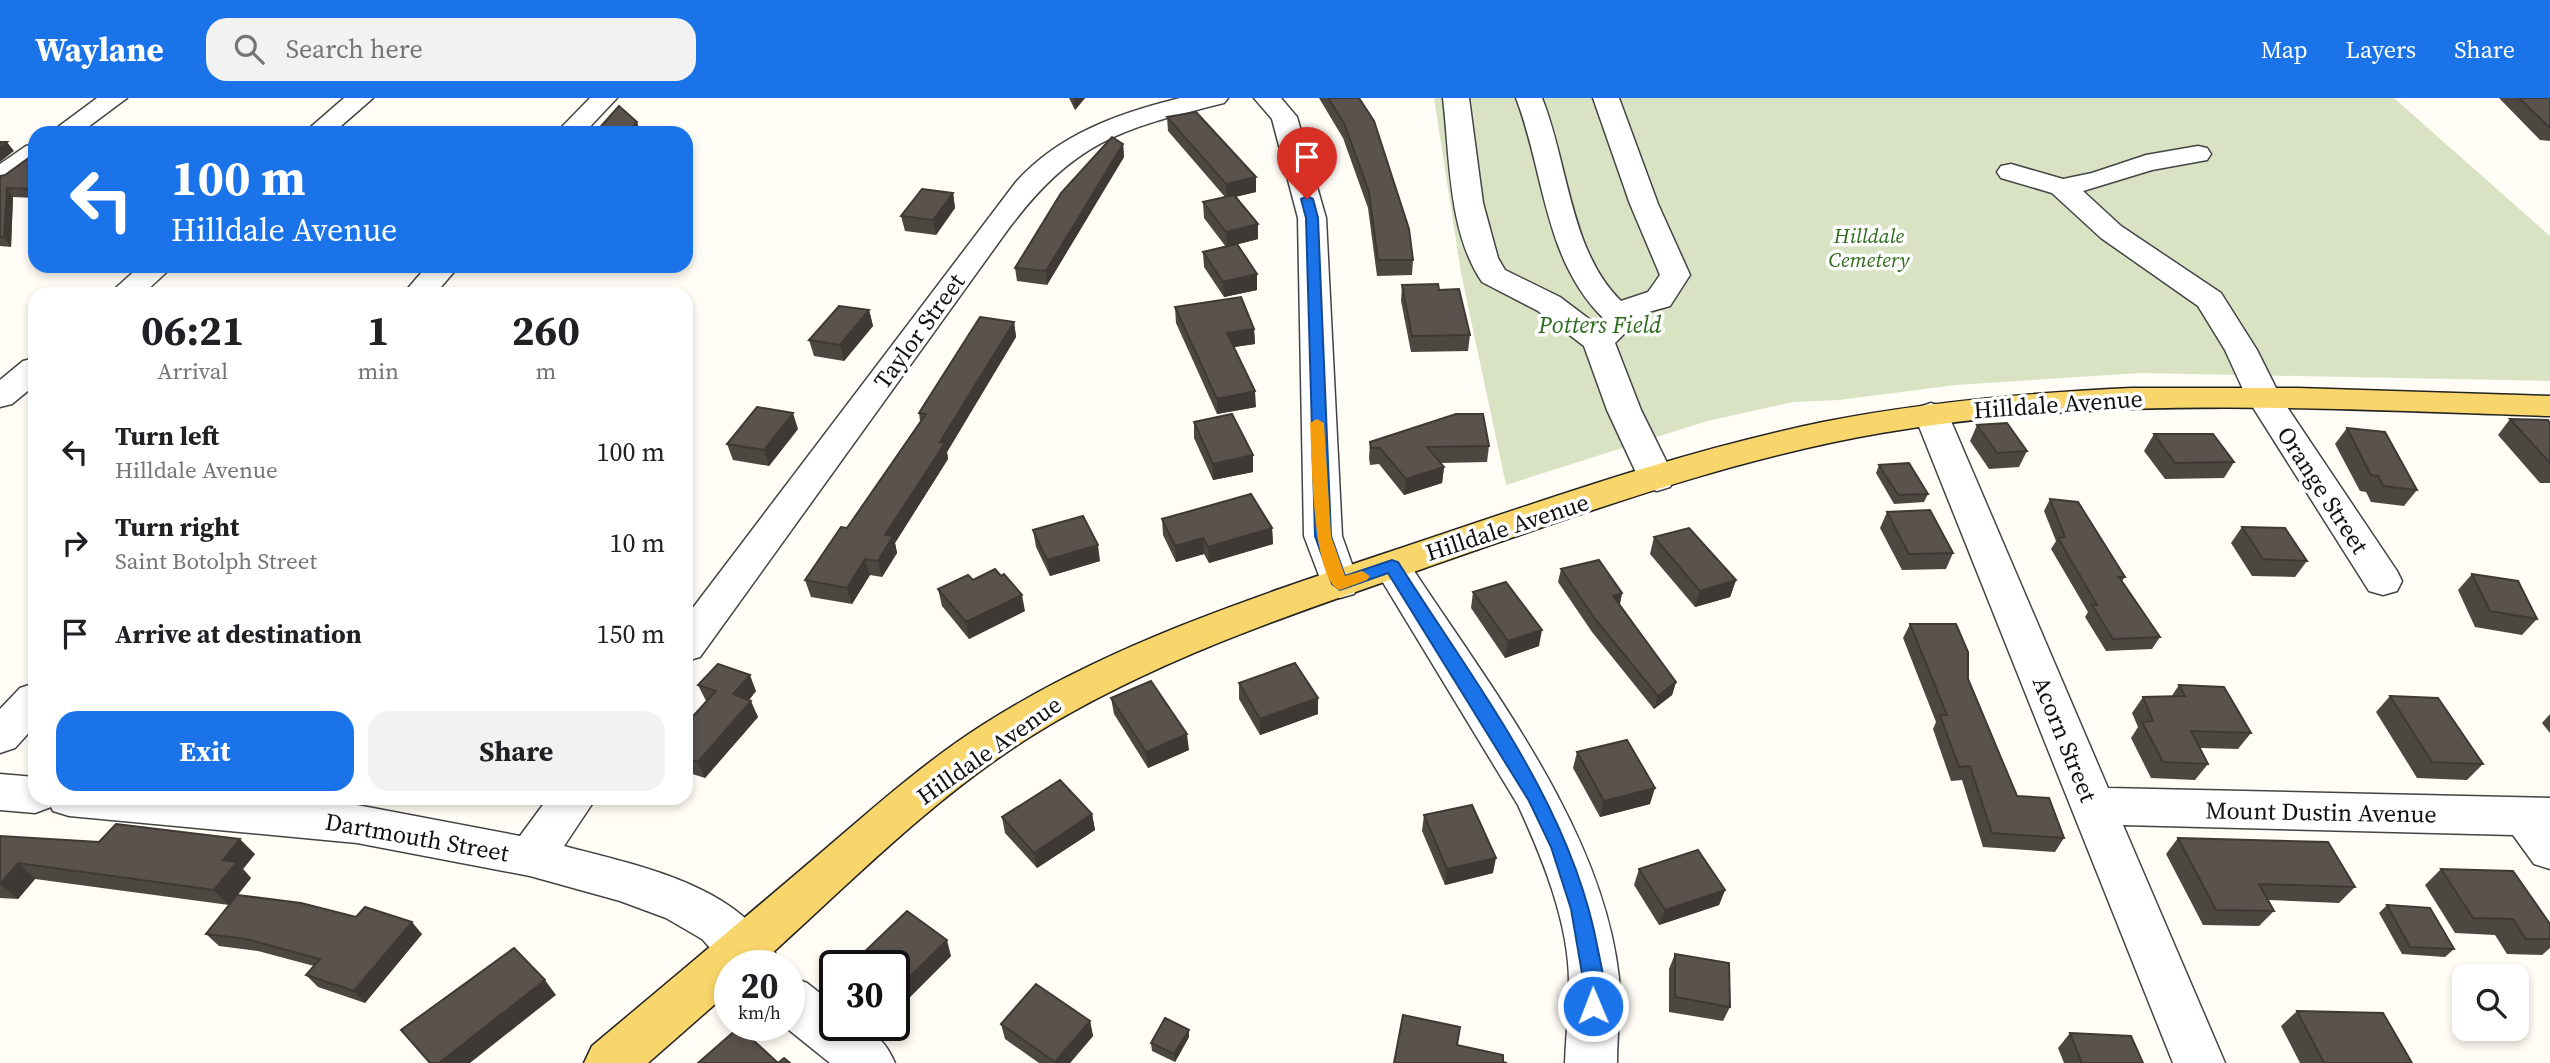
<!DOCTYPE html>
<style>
:root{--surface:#fff;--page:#f2f2f2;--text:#202124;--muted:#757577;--accent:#1a73e8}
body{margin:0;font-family:"Source Serif 4",serif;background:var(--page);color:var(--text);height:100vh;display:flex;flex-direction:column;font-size:26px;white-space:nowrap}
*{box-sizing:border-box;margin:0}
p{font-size:23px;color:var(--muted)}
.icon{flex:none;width:38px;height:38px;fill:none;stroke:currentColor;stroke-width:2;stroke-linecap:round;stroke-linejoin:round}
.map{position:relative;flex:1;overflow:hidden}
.details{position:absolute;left:28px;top:189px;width:665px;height:518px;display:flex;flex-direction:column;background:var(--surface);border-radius:21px;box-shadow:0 4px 10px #0003}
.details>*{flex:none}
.guide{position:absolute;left:28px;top:28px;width:665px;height:147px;border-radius:21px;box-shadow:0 4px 10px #0003;background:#1a73e8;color:#fff;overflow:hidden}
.tools{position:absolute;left:2452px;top:866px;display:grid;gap:14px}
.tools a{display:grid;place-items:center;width:77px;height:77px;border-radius:14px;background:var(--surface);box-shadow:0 4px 10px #0003;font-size:35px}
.speed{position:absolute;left:714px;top:852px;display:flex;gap:14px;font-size:35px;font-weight:700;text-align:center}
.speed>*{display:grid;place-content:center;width:91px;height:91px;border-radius:50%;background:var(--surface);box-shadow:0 4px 10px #0003;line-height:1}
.speed small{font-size:18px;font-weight:400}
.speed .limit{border:4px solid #111;border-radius:10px;background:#fff;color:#111}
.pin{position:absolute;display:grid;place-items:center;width:60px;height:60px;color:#fff;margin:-72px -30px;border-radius:50% 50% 50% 0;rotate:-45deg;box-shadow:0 0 7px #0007}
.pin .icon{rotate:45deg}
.me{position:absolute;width:77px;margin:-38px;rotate:359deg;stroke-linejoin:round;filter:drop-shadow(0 0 5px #0008)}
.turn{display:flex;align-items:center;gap:24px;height:147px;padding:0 28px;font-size:32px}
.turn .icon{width:91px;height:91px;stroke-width:2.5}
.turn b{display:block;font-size:49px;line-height:60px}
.eta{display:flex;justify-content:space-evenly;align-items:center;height:119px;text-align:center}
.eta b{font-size:42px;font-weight:700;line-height:49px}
.button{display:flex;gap:14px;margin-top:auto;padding:14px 28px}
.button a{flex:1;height:80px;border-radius:21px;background:var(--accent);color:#fff;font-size:28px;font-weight:700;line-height:80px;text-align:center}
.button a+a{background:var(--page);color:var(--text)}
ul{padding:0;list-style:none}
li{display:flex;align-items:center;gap:21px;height:91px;padding:0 28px}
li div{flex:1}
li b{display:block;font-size:26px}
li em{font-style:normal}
header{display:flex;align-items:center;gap:42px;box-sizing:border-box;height:98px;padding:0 35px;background:var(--accent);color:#fff}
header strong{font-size:33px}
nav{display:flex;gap:38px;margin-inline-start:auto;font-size:24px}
.search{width:490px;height:63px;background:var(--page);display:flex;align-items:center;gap:18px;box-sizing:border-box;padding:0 24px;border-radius:21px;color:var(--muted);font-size:26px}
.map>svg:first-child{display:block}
</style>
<header>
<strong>Waylane</strong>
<div class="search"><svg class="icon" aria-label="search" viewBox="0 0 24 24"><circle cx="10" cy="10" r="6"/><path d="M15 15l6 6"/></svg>Search here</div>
<nav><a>Map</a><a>Layers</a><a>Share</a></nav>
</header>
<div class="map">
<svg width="2550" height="965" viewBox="0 0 2550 965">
<rect width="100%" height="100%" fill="#fffdf5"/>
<!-- cemetery -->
<polygon fill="#d9e3c4" points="1434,0 2394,0 2550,138 2550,283 2140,275 1956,287 1839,302 1794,304 1707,323 1506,387 1461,175"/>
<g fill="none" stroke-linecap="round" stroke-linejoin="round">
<defs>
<g id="minor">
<polygon points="97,0 127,0 80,35 50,35"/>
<polygon points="344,0 373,0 333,35 304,35"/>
<polygon points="590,0 617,0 584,35 556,35"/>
<path d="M 1180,0 L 1228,0 L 1224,5 C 1121,31 1076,42 1009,130 L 700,559 L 686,563 L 686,519 L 1016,84 C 1059,36 1119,15 1180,0 Z"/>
<polygon points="1254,0 1281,0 1297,19 1326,120 1342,438 1359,486 1354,496 1340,500 1326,496 1304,438 1298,120 1272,21"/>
<path d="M 1443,0 L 1469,0 L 1483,105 L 1498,160 L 1505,172 L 1560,199 L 1597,227 L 1604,221 C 1543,161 1545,75 1516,0 L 1542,0 C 1568,64 1570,154 1621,203 L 1648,194 L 1660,177 L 1630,106 L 1593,0 L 1619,0 L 1658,106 L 1690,177 L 1670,208 L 1645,215 L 1615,245 L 1641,312 L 1675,381 L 1670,389 L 1657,393 L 1644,389 L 1639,381 L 1607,312 L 1584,248 L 1538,213 L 1482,184 C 1448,134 1450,59 1443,0 Z"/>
<polygon points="35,46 35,66 10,84 0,86 0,66 26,48"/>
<polygon points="2198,48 2207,50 2211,56 2207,62 2152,72 2083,93 2121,128 2221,195 2257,252 2281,300 2397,473 2402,483 2397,493 2383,497 2369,493 2247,300 2225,252 2198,208 2101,140 2052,95 2001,80 1997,74 2001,68 2011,66 2063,81 2092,75 2146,57"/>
<polygon points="140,168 173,168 143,196 109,196"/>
<polygon points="427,168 459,168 435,196 403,196"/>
<polygon points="35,260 35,287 12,306 0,309 0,282 23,263"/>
<polygon points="1931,305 1943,309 1948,316 2108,690 2550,700 2550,771 2534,766 2513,737 2123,727 2225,965 2173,965 1914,316 1919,309"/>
<path d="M 1392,455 L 1405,459 C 1486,584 1603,729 1619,880 C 1621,908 1617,937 1617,965 L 1565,965 C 1566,938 1569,911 1569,884 C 1569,825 1542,759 1518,707 L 1373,468 L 1379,459 Z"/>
<polygon points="35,585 35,628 15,650 0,655 0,611 20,590"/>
<path d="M 0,676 L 35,679 L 35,700 L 275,700 L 357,707 L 520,738 L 548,700 L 596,700 L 564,748 C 642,769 744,787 782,868 L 730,868 L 730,872 L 702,841 L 666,820 L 620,803 L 530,778 L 357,745 L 69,718 L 53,713 L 51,709 L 35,715 L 0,712 Z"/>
<path d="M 789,878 L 807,885 L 835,907 L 835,928 C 866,928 882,935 895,965 L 830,965 L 784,928 L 789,928 Z"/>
</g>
<path id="major" d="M 2131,290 L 2298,290 L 2550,298 L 2550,318 C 2327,311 2102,297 1881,335 C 1725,362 1575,418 1425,470 C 1291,516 1154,562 1033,637 C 932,700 846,789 758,868 L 730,868 L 730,893 L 648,965 L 584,965 L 592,948 C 667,885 741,823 816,759 C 870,713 924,664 984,626 C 1110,546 1254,499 1395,452 C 1536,405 1677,354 1823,324 C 1925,304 2027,295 2131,290 Z"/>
</defs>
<!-- minor casing -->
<use href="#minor" stroke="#444" stroke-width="3"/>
<!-- major casing -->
<use href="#major" stroke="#222" stroke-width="3"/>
<!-- minor -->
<use href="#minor" fill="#fff" fill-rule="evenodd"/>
<!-- major -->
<use href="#major" fill="#f9d66b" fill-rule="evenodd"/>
</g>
<!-- wall -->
<g fill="#4d4742">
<polygon points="1069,0 1085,0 1075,12"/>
<polygon points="1319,0 1359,0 1413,162 1412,177 1377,178 1368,110 1343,40"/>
<polygon points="2499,0 2550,0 2550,43 2540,42"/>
<polygon points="1167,19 1256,94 1235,99 1258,126 1258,141 1235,147 1257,176 1257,192 1224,199 1204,169 1203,154 1226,149 1204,120 1203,104 1225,99 1168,33"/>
<polygon points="35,46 35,100 13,99 11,149 0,148 0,78 5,77 30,59"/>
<polygon points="1123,46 1124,59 1047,187 1017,183 1015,170"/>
<polygon points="953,95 955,110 936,137 905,133 901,118"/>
<polygon points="1402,187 1439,192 1470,237 1468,253 1411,254 1401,203"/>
<polygon points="1175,209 1254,231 1255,246 1234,249 1256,309 1217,316 1176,225"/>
<polygon points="869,212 873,228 844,263 814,258 809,242"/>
<polygon points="1014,224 1016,239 947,354 948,361 895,445 897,455 882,479 870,477 852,506 811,499 805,482 847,430 920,323 919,315"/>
<polygon points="2510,321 2550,325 2550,385 2540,385 2498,337"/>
<polygon points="1194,324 1253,374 1213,382 1194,340"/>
<polygon points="1977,327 2027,353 2019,369 1989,371 1970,343"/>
<polygon points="2347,330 2417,392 2404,408 2371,404 2366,394 2360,393 2335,346"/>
<polygon points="798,331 769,368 733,362 727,346"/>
<polygon points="2154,336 2234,364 2224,380 2165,381 2144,353"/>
<polygon points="1370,344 1489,348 1487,364 1441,365 1444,369 1442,385 1404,397 1379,366 1370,367 1369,360"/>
<polygon points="1879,367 1928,396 1924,404 1894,406 1876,375"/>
<polygon points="2050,401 2125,479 2122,483 2160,539 2152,551 2106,553 2085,519 2088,514 2051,451 2056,443 2044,413"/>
<polygon points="1887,414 1953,455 1946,471 1902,472 1880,430"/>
<polygon points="1162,421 1272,430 1273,446 1209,465 1204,456 1176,464 1163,437"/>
<polygon points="2242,429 2307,463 2295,479 2252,478 2231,445"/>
<polygon points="1033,432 1100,463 1050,478 1036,449"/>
<polygon points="1654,439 1736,482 1730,499 1695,509 1650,456"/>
<polygon points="1561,471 1622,495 1620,506 1676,584 1672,597 1654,611 1592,534 1558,484"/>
<polygon points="2472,476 2537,521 2522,537 2475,529 2458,492"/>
<polygon points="938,491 1025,513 969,541 942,508"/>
<polygon points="1473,494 1539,548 1505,560 1471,510"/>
<polygon points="1910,526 1968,581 2017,698 2064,740 2055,754 1983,749 1962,682 1951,683 1933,631 1936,624 1903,540"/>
<polygon points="1239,585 1318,616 1260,637 1239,601"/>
<polygon points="698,587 756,593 749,602 758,619 705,680 686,674 686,626 706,603"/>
<polygon points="2179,587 2251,635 2238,651 2200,650 2208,666 2195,682 2151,680 2131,640 2138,629 2132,615 2143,599 2171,599"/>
<polygon points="2390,598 2483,666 2467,682 2417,680 2376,614"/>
<polygon points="1111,600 1189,652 1148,670 1114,616"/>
<polygon points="2550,616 2550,635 2542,625"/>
<polygon points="1577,654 1650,706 1600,719 1573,670"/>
<polygon points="1092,716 1095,732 1037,770 1005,735 1002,719"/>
<polygon points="1424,717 1493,775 1445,787 1422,733"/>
<polygon points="0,738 255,756 243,771 251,780 238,797 422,836 365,905 318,889 306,877 314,868 258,853 219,848 206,836 229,807 35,781 18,801 0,800"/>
<polygon points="2178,740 2355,789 2339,805 2268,802 2274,813 2259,828 2203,827 2166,756"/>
<polygon points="1639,771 1725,792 1719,807 1659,827 1634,787"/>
<polygon points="2441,771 2550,826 2550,850 2542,857 2507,856 2495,837 2455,835 2425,787"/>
<polygon points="2387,807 2454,851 2445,859 2402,856 2379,815"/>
<polygon points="1675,856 1730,909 1723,923 1669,914 1669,871"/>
<polygon points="951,858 902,907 894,901 894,868 859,868 857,861"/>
<polygon points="2297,913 2412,965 2300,965 2281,928"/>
<polygon points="1090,923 1093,938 1070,965 1039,965 1005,941 1001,926"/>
<polygon points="2070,935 2143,965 2064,965 2058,950"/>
<polygon points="1189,939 1175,964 1152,953 1151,945"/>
</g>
<!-- shaded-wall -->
<g fill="#3f3936">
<polygon points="1074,0 1085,0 1075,12"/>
<polygon points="637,24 641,35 627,35"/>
<polygon points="7,44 14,53 0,64 0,50"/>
<polygon points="1123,46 1124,59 1047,187 1046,173"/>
<polygon points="1256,79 1256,94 1226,101 1226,86"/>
<polygon points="7,90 13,99 11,149 4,139"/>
<polygon points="953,95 955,110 936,137 933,122"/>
<polygon points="1258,126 1258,141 1227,149 1226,134"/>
<polygon points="1257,176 1257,192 1224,199 1223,184"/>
<polygon points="869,212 873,228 844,263 840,247"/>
<polygon points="1014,224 1016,239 947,354 948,361 895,445 897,455 882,479 878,463 885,437 940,344"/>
<polygon points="1254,231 1255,246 1227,250 1227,235"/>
<polygon points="1255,293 1256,309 1217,316 1217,301"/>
<polygon points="793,315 798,331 769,368 764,352"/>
<polygon points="1253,357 1253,374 1213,382 1213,366"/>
<polygon points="1444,369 1442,385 1404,397 1406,381"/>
<polygon points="1272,430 1273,446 1209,465 1208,449"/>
<polygon points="1203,440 1204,456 1176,464 1175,448"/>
<polygon points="1098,447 1100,463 1050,478 1047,462"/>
<polygon points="865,461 870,477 852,506 847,490"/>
<polygon points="1736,482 1730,499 1695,509 1700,493"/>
<polygon points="1622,495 1619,509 1613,498"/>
<polygon points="1022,497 1025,513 969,541 966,524"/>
<polygon points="1542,532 1539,548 1505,560 1508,543"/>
<polygon points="750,577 756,593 740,613 733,596"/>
<polygon points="1676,584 1672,597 1654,611 1658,598"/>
<polygon points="1318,600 1318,616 1260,637 1260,621"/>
<polygon points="751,603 758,619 705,680 698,664"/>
<polygon points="1187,636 1189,652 1148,670 1146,654"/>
<polygon points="1655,690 1650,706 1600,719 1604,703"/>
<polygon points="1092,716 1095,732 1037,770 1034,755"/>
<polygon points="240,741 255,756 243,771 251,780 229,807 214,792 223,762"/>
<polygon points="1496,760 1493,775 1445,787 1447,771"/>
<polygon points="18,765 35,781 18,801 0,786"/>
<polygon points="1725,792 1719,807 1659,827 1665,812"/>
<polygon points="412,824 422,836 365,905 354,893"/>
<polygon points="947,842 951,858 902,907 896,892"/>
<polygon points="545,882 556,897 470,965 439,965"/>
<polygon points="1090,923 1093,938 1070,965 1055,965"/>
<polygon points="1189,932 1189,939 1175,964 1174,956"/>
</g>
<!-- building -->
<g fill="#5a524d" stroke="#3f3936" stroke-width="2">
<polygon points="1328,0 1359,0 1374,23 1409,131 1413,162 1378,162 1369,94 1344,25"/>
<polygon points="2519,0 2550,0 2550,29 2549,29"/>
<polygon points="619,8 637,24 627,35 595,35"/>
<polygon points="1196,14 1256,79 1226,86 1167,19"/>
<polygon points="1112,39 1123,46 1046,173 1015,170 1061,95"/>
<polygon points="0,44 7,44 0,50"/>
<polygon points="32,45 35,46 35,91 7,90 4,139 0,139 0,78 5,77 30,59"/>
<polygon points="922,91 953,95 933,122 901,118"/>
<polygon points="1234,97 1258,126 1226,134 1203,104"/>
<polygon points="1237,146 1257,176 1223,184 1203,154"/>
<polygon points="1438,186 1439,192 1459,191 1470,237 1412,238 1402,187"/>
<polygon points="1241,199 1254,231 1227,235 1255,293 1217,301 1175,209"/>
<polygon points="839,208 869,212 840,247 809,242"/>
<polygon points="980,219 1014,224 940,344 945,345 885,437 893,438 878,463 865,461 847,490 805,482 841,429 847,430 926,316 919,315"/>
<polygon points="757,309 793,315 764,352 727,346"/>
<polygon points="1232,316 1253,357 1213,366 1194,324"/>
<polygon points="1456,316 1483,316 1489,348 1427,349 1444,369 1406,381 1380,350 1371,350 1370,344"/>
<polygon points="2510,321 2548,322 2550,325 2550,365"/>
<polygon points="2007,325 2027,353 1997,355 1977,327"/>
<polygon points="2347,330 2385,334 2417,392 2383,388 2378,378 2371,377"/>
<polygon points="2154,336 2213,336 2234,364 2175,365"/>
<polygon points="1909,365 1928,396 1898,397 1879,367"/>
<polygon points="1251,396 1272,430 1208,449 1203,440 1175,448 1162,421"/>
<polygon points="2050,401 2078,404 2125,479 2119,479 2160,539 2113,541 2092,507 2097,507 2058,440 2065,439"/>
<polygon points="1930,412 1953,455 1909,456 1887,414"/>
<polygon points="1083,418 1098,447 1047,462 1033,432"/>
<polygon points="2242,429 2285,430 2307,463 2263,461"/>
<polygon points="1689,430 1736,482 1700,493 1654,439"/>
<polygon points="1599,462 1622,495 1613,498 1676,584 1658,598 1595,521 1561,471"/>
<polygon points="995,471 1001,478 1004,476 1022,497 966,524 938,491 968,477 973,482"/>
<polygon points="2472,476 2518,483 2537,521 2490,513"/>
<polygon points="1506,484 1542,532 1508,543 1473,494"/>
<polygon points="1910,526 1956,526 1968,554 1968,581 2017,698 2049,700 2064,740 1992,735 1970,668 1959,669 1940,617 1947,617"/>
<polygon points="1295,565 1318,600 1260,621 1239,585"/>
<polygon points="718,566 750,577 733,596 751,603 698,664 686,660 686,626 716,593 698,587"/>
<polygon points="1151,583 1187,636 1146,654 1111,600"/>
<polygon points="2179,587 2224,589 2251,635 2191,633 2208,666 2163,664 2142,624 2153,623 2143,599 2185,598"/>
<polygon points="2390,598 2438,600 2483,666 2432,664"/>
<polygon points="1627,642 1655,690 1604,703 1577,654"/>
<polygon points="1060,682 1092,716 1034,755 1002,719"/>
<polygon points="1472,707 1496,760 1447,771 1424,717"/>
<polygon points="116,726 240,741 223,762 237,764 214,792 18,765 0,786 0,738 99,744"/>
<polygon points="2178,740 2328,744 2355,789 2259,786 2274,813 2216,812"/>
<polygon points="1698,752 1725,792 1665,812 1639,771"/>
<polygon points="2441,771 2513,773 2550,826 2550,841 2526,841 2513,821 2473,820"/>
<polygon points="237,797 301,805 356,819 365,809 412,824 354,893 306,877 320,861 246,841 206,836"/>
<polygon points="2387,807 2430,810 2454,851 2410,849"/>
<polygon points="907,813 947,842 896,892 894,891 894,868 865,868 857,861"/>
<polygon points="514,850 545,882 439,965 430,965 401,932"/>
<polygon points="1675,856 1729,865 1730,909 1675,899"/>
<polygon points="1036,886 1090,923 1055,964 1001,926"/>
<polygon points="2297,913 2383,915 2412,965 2324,965"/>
<polygon points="1403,917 1460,929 1457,947 1503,957 1503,964 1507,965 1394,965"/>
<polygon points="1165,920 1189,932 1174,956 1151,945"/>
<polygon points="739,929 778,965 698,965"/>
<polygon points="2070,935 2131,938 2143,965 2082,965"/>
<polygon points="784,960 790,965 778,965"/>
</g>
<!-- route -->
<path fill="#1a73e8" stroke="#114b97" stroke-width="2" d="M 1307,98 L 1313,101 L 1318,120 L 1331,438 L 1345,478 L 1392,462 L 1398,464 C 1475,586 1572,708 1598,852 C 1602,872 1609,896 1600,915 L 1593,917 L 1585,915 L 1582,908 L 1583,881 L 1571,811 L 1551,749 L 1529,703 L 1388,475 L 1340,492 L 1332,486 L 1315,438 L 1306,120 L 1301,101 Z"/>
<!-- slow -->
<path fill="#f59e0b" d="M 1317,321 L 1324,325 L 1331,438 L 1345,478 L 1362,473 L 1370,478 L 1367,482 L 1340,492 C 1311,483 1312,353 1310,325 Z"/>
<g text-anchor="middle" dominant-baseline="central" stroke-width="7" stroke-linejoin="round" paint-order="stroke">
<!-- far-park labels -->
<g font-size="21" font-style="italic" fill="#2f6b1f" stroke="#fff">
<text x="1869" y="137">Hilldale<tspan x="1869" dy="24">Cemetery</tspan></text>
</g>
<!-- park labels -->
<g font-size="24" font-style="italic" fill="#2f6b1f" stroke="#fff">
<text x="1600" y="226">Potters Field</text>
</g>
<!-- street labels -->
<g font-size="24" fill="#111" stroke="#fff">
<text transform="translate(919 233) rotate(-54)">Taylor Street</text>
<text transform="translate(2058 306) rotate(-4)">Hilldale Avenue</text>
<text transform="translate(2323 392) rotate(57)">Orange Street</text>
<text transform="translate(1507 429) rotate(-18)">Hilldale Avenue</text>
<text transform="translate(2065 641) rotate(68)">Acorn Street</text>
<text transform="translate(989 652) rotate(-35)">Hilldale Avenue</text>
<text transform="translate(2321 714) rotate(1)">Mount Dustin Avenue</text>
<text transform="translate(417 739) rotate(10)">Dartmouth Street</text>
</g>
</g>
</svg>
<div class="tools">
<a><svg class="icon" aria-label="search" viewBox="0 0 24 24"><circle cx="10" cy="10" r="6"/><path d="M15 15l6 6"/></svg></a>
</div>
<div class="speed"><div>20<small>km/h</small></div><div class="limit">30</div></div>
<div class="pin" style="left:1307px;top:101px;background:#d93025"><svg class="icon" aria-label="arrive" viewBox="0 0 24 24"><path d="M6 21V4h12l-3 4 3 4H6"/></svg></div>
<svg class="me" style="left:1593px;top:908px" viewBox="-20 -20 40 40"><circle r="17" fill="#1a73e8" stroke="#fff" stroke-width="3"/><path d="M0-11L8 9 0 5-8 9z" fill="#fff"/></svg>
<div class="guide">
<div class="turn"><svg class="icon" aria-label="left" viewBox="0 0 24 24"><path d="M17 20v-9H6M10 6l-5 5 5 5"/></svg><div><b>100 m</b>Hilldale Avenue</div></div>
</div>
<section class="details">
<div class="eta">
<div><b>06:21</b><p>Arrival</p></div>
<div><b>1</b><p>min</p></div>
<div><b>260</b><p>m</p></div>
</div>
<ul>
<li><svg class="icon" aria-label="left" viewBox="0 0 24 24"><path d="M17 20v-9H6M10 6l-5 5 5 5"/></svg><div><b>Turn left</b><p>Hilldale Avenue</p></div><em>100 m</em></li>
<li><svg class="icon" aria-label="right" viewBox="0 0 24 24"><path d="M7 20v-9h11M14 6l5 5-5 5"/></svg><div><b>Turn right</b><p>Saint Botolph Street</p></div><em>10 m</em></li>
<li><svg class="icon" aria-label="arrive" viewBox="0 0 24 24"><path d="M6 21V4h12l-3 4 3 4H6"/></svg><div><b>Arrive at destination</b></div><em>150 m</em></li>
</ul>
<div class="button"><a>Exit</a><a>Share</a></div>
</section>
</div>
